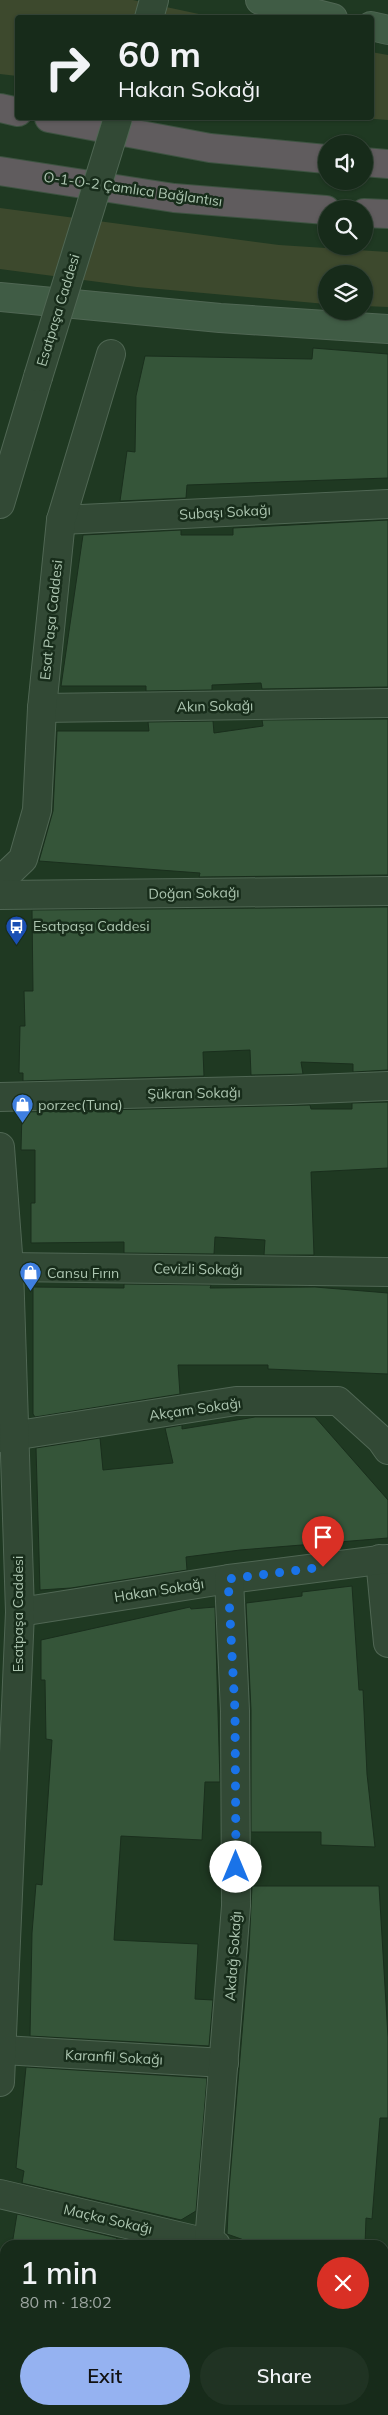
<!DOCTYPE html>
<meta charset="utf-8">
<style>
:root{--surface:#172b1a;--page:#203323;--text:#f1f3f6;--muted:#9ea7a2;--line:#364739;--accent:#95b2f1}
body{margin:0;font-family:Mulish,sans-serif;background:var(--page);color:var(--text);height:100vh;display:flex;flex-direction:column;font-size:19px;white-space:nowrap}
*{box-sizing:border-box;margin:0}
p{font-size:16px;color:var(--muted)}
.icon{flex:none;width:28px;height:28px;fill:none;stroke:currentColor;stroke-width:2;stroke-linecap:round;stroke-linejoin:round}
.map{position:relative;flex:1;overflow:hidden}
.details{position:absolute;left:0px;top:2240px;width:389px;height:175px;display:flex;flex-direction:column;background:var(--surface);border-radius:15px 15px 0 0;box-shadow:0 1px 4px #0004,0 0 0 1px var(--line)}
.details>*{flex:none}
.banner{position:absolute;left:15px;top:15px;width:359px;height:105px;border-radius:5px;box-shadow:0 1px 4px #0004,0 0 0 1px var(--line);background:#172b1a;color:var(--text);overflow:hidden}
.controls{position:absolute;left:318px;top:135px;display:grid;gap:10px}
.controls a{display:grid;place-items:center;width:55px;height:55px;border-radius:50%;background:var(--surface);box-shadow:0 1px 4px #0004,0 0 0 1px var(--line);font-size:25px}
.pin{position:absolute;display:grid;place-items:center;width:42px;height:42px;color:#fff;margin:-51px -21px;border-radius:50% 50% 50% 0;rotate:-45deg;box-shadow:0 0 5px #0007}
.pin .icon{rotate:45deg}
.me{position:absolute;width:55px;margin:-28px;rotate:0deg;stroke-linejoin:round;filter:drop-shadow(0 0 4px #0008)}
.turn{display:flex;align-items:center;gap:18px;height:105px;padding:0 20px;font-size:22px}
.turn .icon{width:65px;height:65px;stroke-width:2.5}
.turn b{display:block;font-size:35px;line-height:42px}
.round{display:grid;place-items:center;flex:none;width:52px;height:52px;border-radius:26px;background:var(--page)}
.summary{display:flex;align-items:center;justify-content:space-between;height:85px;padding:0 20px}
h1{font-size:30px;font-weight:600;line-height:38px}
.primary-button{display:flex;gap:10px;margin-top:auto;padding:10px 20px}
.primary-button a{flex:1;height:58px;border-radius:30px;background:var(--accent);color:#111;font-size:20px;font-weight:600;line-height:58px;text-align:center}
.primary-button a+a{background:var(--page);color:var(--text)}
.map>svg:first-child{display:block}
</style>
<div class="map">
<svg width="388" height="2415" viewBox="0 0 388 2415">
<rect width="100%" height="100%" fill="#1f3922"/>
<!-- green -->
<g fill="#3d492d">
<polygon points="0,0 133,0 213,17 18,18 17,76 0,74"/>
<polygon points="371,52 388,55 388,120 362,118 371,118"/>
<polygon points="0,208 279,245 388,252 388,307 364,306 364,274 326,274 326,304 137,287 0,269"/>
</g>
<!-- building -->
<g fill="#355539" stroke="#1a2f1d">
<polygon points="313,348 388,354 388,478 187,485 186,498 120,501 127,451 135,452 136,396 145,356 312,359"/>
<polygon points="388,520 388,687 262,689 261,683 212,685 212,690 146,691 146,686 61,686 83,535 181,530 181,535 233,535 233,528"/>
<polygon points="388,719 388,875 199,877 200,873 39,861 53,811 57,731 149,731 148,722 213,721 214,733 263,726 262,720"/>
<polygon points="388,907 388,1070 353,1072 353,1064 301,1062 303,1074 251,1075 250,1050 203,1052 204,1076 23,1081 23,1073 19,1073 20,1026 25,1026 24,991 33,991 32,910"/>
<polygon points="388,1102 388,1168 311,1172 314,1255 264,1255 265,1240 215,1237 214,1254 124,1253 124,1242 31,1243 31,1203 35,1203 35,1150 21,1150 22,1112 310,1105 311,1109 352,1109 352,1103"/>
<polygon points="124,1284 211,1285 210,1288 315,1287 388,1293 388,1374 268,1369 268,1365 178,1365 180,1394 35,1417 33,1414 33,1287 124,1288"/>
<polygon points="255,1417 315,1417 388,1500 388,1538 240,1550 186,1557 187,1570 71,1588 40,1590 36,1448 100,1438 103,1470 173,1463 165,1428 182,1425 182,1429"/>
<polygon points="352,1586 359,1690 363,1690 367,1774 375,1847 321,1845 321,1832 251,1832 251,1710 246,1603 302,1596 302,1592"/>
<polygon points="190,1607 191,1609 215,1607 220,1782 205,1782 202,1840 121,1836 114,1940 198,1944 195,1999 213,2000 209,2046 30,2036 32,1933 36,1884 42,1885 52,1740 46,1739 45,1680 41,1680 41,1640"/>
<polygon points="252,1886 379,1886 388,2037 388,2118 380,2118 372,2219 366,2218 365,2245 258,2245 227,2234 229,2190 249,1949"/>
<polygon points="26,2067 207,2078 196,2211 181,2220 22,2183 24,2171 16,2168"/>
<polygon points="17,2214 117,2238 115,2245 12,2245"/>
</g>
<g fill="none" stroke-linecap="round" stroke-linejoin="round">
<defs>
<g id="service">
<polyline points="315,2410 329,2415"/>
<polyline points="151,2415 153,2410"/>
</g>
<g id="minor">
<polyline points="61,520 388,504"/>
<polyline points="42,708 388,703"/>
<polyline points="0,881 23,859 37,810 42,708 61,520 111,354"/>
<polyline points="0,895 388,891"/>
<polyline points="0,1097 290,1090 388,1086"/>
<polyline points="9,1267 388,1272"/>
<polyline points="0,1438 236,1401 338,1401 381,1440 388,1450"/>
<polyline points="380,1559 388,1643"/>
<polyline points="20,1612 229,1579 388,1559"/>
<polyline points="3,2050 224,2063"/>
<polyline points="0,2194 216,2245"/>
<polyline points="209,2242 236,1906 235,1711 229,1579"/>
<polyline points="384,2301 388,2284"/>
</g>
<g id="tertiary">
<polyline points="149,18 154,0"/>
<polyline points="0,504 38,377"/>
<polyline points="0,1147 9,1267 20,1612 0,2082"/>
</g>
<g id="secondary">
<polyline points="260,0 333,18"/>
<polyline points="371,26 388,30"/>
<polyline points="0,297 220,318 388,329"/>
</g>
<g id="trunk">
<polyline points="0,108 18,112"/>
<polyline points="49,118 210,148 326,159"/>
<polyline points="364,162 388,164"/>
<polyline points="0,171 174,198 326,210"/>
<polyline points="364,213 388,214"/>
</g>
</defs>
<!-- service casing -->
<use href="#service" stroke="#506754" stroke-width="16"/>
<!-- minor casing -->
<use href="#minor" stroke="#506754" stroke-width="30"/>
<!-- tertiary casing -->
<use href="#tertiary" stroke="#506754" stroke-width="30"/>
<!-- secondary casing -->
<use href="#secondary" stroke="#506754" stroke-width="30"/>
<!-- trunk casing -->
<use href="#trunk" stroke="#3d5341" stroke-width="30"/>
<!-- service -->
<use href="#service" stroke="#324935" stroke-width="14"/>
<!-- minor -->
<use href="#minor" stroke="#324935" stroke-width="28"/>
<!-- tertiary -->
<use href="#tertiary" stroke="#324935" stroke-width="28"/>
<!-- secondary -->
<use href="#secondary" stroke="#405c45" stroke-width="28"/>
<!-- trunk -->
<use href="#trunk" stroke="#605c5e" stroke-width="28"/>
<defs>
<polyline id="tertiary-bridge" points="38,377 118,118"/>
</defs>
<!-- tertiary-bridge casing -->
<use href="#tertiary-bridge" stroke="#506754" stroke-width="30" stroke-linecap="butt"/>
<!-- tertiary-bridge -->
<use href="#tertiary-bridge" stroke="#324935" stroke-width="28"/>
</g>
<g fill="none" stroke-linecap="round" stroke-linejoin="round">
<!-- route -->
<polyline stroke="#1a73e8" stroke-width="9" stroke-dasharray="0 16.2" points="236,1867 235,1711 228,1579 323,1567"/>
</g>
<!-- icons -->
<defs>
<symbol id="bus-pin" viewBox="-11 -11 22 30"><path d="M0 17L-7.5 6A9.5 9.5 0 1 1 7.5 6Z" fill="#1a4fb4" stroke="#182d1b"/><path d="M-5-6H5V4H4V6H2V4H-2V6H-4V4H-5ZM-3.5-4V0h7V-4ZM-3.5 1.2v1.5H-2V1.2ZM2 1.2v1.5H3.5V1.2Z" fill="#fff"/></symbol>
<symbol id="shop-pin" viewBox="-11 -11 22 30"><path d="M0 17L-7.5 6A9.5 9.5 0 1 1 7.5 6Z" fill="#3f7fe0" stroke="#182d1b"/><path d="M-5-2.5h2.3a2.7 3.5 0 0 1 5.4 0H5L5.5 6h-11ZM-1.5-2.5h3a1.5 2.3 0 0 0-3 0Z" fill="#fff"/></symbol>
</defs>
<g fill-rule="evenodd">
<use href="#bus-pin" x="4" y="914" width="25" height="34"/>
<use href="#shop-pin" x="10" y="1092" width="25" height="34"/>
<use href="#shop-pin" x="18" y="1260" width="25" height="34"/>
</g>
<g text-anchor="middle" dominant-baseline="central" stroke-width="5" stroke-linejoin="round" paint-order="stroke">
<!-- street labels -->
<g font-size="14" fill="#adc6b1" stroke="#182d1b">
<text transform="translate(133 189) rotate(8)">O-1-O-2 Çamlıca Bağlantısı</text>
<text transform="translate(58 310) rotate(-73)">Esatpaşa Caddesi</text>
<text transform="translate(225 512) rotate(-3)">Subaşı Sokağı</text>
<text transform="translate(51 620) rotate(-84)">Esat Paşa Caddesi</text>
<text transform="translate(215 706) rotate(-1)">Akın Sokağı</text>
<text transform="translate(194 893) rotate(-1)">Doğan Sokağı</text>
<text transform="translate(194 1093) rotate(-1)">Şükran Sokağı</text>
<text transform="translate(198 1269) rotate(1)">Cevizli Sokağı</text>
<text transform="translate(195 1409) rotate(-8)">Akçam Sokağı</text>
<text transform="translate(159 1590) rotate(-9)">Hakan Sokağı</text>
<text transform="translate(18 1614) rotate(-90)">Esatpaşa Caddesi</text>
<text transform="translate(233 1956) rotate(-86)">Akdağ Sokağı</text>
<text transform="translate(114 2057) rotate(3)">Karanfil Sokağı</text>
<text transform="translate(108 2219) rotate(13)">Maçka Sokağı</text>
</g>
<!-- poi labels -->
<g font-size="14" fill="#adc6b1" stroke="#182d1b" text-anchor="start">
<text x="33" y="926">Esatpaşa Caddesi</text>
<text x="38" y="1105">porzec(Tuna)</text>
<text x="47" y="1273">Cansu Fırın</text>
</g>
</g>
</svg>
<div class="controls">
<a><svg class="icon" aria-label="sound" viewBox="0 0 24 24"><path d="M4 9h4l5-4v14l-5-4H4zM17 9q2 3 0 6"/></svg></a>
<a><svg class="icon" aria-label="search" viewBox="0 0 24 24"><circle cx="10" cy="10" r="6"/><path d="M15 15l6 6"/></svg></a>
<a><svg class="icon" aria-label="layers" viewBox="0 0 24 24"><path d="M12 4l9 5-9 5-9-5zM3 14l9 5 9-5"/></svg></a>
</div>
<div class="pin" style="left:323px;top:1567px;background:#d93025"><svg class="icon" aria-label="arrive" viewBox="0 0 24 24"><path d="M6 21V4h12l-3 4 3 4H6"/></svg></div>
<svg class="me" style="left:236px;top:1867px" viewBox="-20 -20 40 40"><circle r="19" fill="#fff"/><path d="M0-13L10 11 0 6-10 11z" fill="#1a73e8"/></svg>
<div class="banner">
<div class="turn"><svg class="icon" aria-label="right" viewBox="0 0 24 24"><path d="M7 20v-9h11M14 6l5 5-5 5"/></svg><div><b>60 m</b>Hakan Sokağı</div></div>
</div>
<section class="details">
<div class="summary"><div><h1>1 min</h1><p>80 m · 18:02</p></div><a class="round" style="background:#d93025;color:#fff"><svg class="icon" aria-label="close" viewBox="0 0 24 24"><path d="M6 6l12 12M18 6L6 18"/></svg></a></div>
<div class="primary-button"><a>Exit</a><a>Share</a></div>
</section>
</div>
